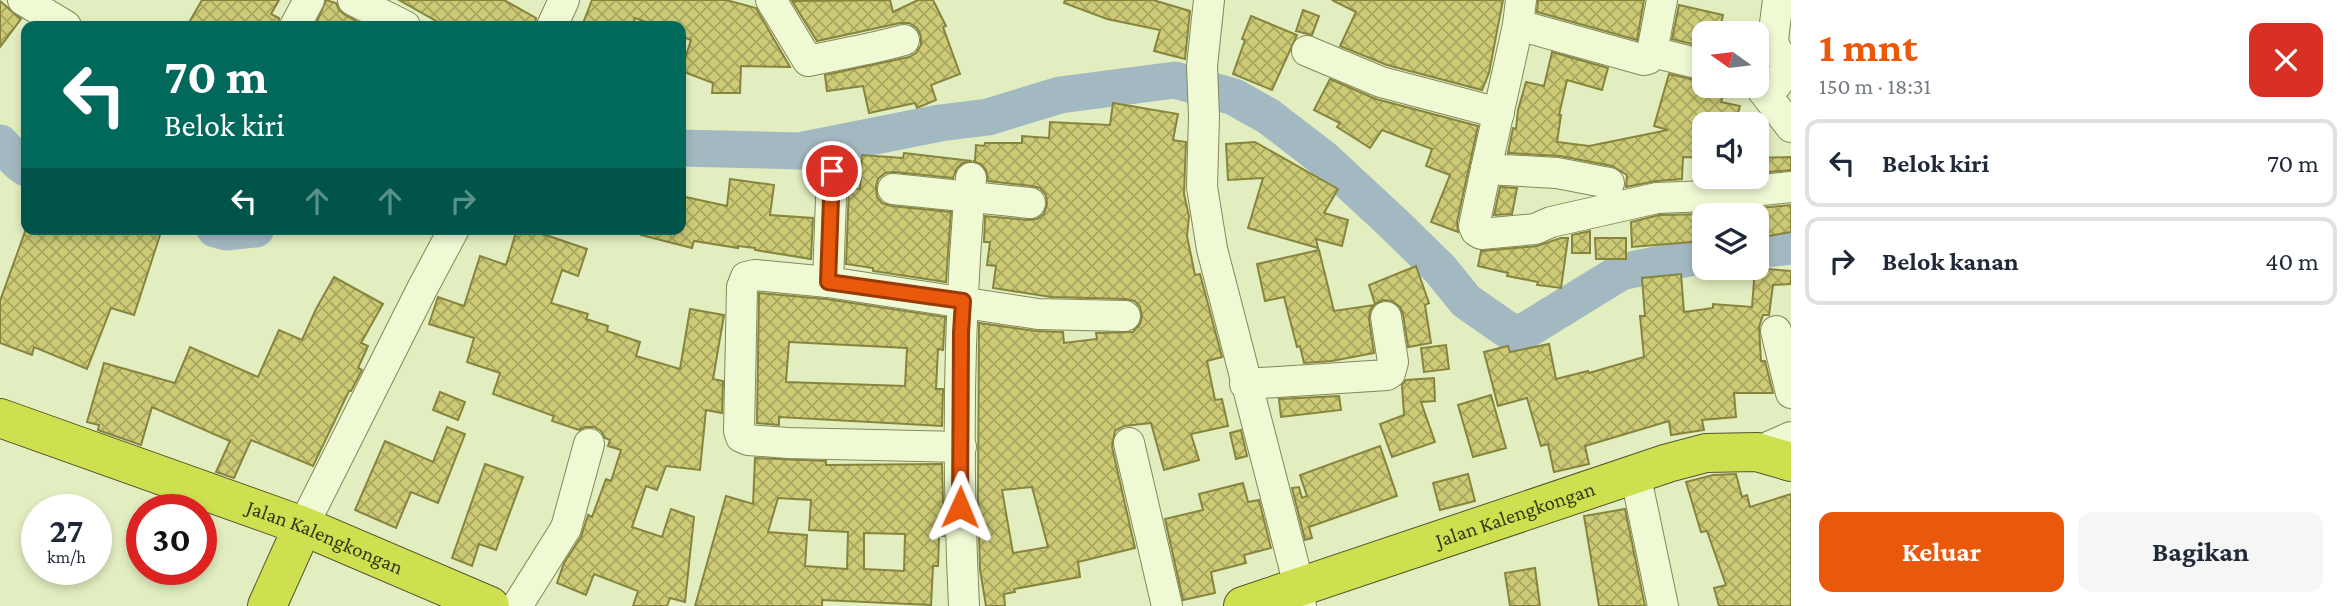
<!DOCTYPE html>
<html lang="id">
<meta charset="utf-8">
<style>
:root{--surface:#fff;--page:#f6f6f7;--text:#1f2937;--muted:#747a83;--line:#e0e1e3;--accent:#ea580c}
body{margin:0;font-family:"Crimson Pro",serif;background:var(--page);color:var(--text);height:100vh;display:flex;flex-direction:column;font-size:26px;white-space:nowrap}
*{box-sizing:border-box;margin:0}
p{font-size:23px;color:var(--muted)}
.icon{flex:none;width:38px;height:38px;fill:none;stroke:currentColor;stroke-width:2;stroke-linecap:round;stroke-linejoin:round}
.map{position:relative;flex:1;overflow:hidden}
.side{display:flex;flex-direction:column;background:var(--surface);width:560px}
.side>*{flex:none}
.top-card{position:absolute;left:21px;top:21px;width:665px;height:214px;border-radius:14px;box-shadow:0 4px 10px #0003;background:#00695c;color:#fff;overflow:hidden}
.needle{width:46px;rotate:284deg}
.buttons{position:absolute;left:1692px;top:21px;display:grid;gap:14px}
.buttons a{display:grid;place-items:center;width:77px;height:77px;border-radius:14px;background:var(--surface);box-shadow:0 4px 10px #0003;font-size:35px}
.speed{position:absolute;left:21px;top:494px;display:flex;gap:14px;font-size:35px;font-weight:700;text-align:center}
.speed>*{display:grid;place-content:center;width:91px;height:91px;border-radius:50%;background:var(--surface);box-shadow:0 4px 10px #0003;line-height:1}
.speed small{font-size:18px;font-weight:400}
.speed .limit{border:10px solid #d22;background:#fff;color:#111}
.pin{position:absolute;display:grid;place-items:center;width:60px;height:60px;color:#fff;margin:-30px;border:4px solid #fff;border-radius:50%;box-shadow:0 2px 7px #0007}
.me{position:absolute;width:77px;margin:-38px;rotate:1deg;stroke-linejoin:round;filter:drop-shadow(0 0 5px #0008)}
.turn{display:flex;align-items:center;gap:24px;height:147px;padding:0 28px;font-size:32px}
.turn .icon{width:91px;height:91px;stroke-width:2.5}
.turn b{display:block;font-size:49px;line-height:60px}
.lanes{display:flex;align-items:center;height:66px;padding:0 28px;background:#0003;justify-content:center;gap:35px;direction:ltr}
.lanes .off{opacity:.35}
.round{display:grid;place-items:center;flex:none;width:74px;height:74px;border-radius:14px;background:var(--page)}
.summary{display:flex;align-items:center;justify-content:space-between;height:119px;padding:0 28px}
h1{font-size:42px;font-weight:700;line-height:52px;color:var(--accent)}
.button{display:flex;gap:14px;margin-top:auto;padding:14px 28px}
.button a{flex:1;height:80px;border-radius:14px;background:var(--accent);color:#fff;font-size:28px;font-weight:700;line-height:80px;text-align:center}
.button a+a{background:var(--page);color:var(--text)}
ul{padding:0;list-style:none}
li{display:flex;align-items:center;gap:21px;height:88px;margin:0 14px 10px;padding:0 14px;border:4px solid var(--line);border-radius:14px}
li div{flex:1}
li b{display:block;font-size:26px}
li em{font-style:normal}
main{display:flex;flex:1;min-height:0}
.map>svg:first-child{display:block}
</style>
<main>
<div class="map">
<svg width="1791" height="606" viewBox="0 0 1791 606">
<defs>
<pattern id="building-cross-hatch" width="8" height="8" patternUnits="userSpaceOnUse" patternTransform="scale(1.75)"><rect width="8" height="8" fill="#cdcb76"/><path d="M0 0l8 8M0 8l8-8" fill="none" stroke="#a7a660"/></pattern>
</defs>
<rect width="100%" height="100%" fill="#e2eec0"/>
<g fill="none" stroke-linecap="round" stroke-linejoin="round">
<!-- river -->
<g stroke="#a3b9c1" stroke-width="37">
<polyline points="0,143 19,163 26,168"/>
<polyline points="681,148 799,151 940,123 988,117 1060,95 1175,80 1234,97 1268,116 1324,159 1393,223 1440,269 1466,301 1512,333 1525,331 1621,272 1704,255"/>
<polyline points="215,229 226,232 256,229"/>
<polyline points="1757,250 1791,246"/>
</g>
</g>
<!-- building -->
<g fill="url(#building-cross-hatch)" stroke="#87843e" stroke-width="2" fill-rule="evenodd">
<polygon points="202,0 279,0 271,14 279,18 278,26 187,26"/>
<polygon points="326,0 336,3 339,10 345,15 360,23 359,26 315,26"/>
<polygon points="399,0 504,0 536,18 535,26 445,26"/>
<polygon points="592,0 726,0 756,8 790,67 741,66 740,93 712,93 713,83 681,71 691,40 681,36 681,26 657,26 635,18 632,26 582,26"/>
<polygon points="890,0 893,12 918,0 933,0 946,26 943,27 960,74 931,85 936,100 917,108 915,103 869,113 863,86 827,91 825,75 909,57 916,53 921,45 921,36 917,28 909,23 900,23 817,41 792,1"/>
<polygon points="1065,0 1153,0 1190,11 1185,59 1154,51 1160,30 1107,19 1064,3"/>
<polygon points="1332,0 1503,0 1489,73 1482,90 1387,65 1340,46 1356,12"/>
<polygon points="1538,0 1644,0 1637,40 1537,12"/>
<polygon points="0,1 21,19 0,47"/>
<polygon points="1679,5 1723,15 1719,33 1704,33 1704,47 1672,39"/>
<polygon points="1303,10 1319,16 1312,35 1296,31"/>
<polygon points="1251,16 1297,35 1272,90 1233,74 1245,40 1242,39"/>
<polygon points="1552,52 1608,68 1602,90 1567,80 1559,115 1561,115 1557,142 1589,146 1668,130 1654,126 1669,74 1704,82 1704,86 1726,86 1721,102 1740,106 1735,124 1704,124 1704,158 1683,157 1682,179 1656,181 1626,187 1627,175 1612,166 1560,156 1508,153 1513,128 1516,129 1518,110 1526,82 1544,86"/>
<polygon points="1330,79 1376,99 1478,126 1457,222 1458,232 1431,222 1450,175 1426,166 1432,149 1382,130 1370,148 1337,127 1340,123 1314,110"/>
<path d="M 1113,103 L 1178,114 L 1173,140 L 1186,142 L 1184,194 L 1189,216 L 1187,236 L 1195,275 L 1200,274 L 1222,357 L 1207,361 L 1215,400 L 1222,399 L 1228,426 L 1191,434 L 1199,460 L 1164,470 L 1151,423 L 1124,426 L 1115,431 L 1112,447 L 1135,548 L 1078,562 L 1080,577 L 1014,589 L 1015,592 L 1004,594 L 1005,606 L 986,606 L 980,570 L 978,499 L 979,323 L 1036,331 L 1063,332 L 1064,343 L 1097,339 L 1096,333 L 1133,332 L 1140,324 L 1142,316 L 1140,307 L 1135,301 L 1126,299 L 1051,297 L 993,288 L 996,266 L 987,265 L 990,242 L 984,242 L 985,216 L 1028,220 L 1037,219 L 1044,214 L 1047,204 L 1046,195 L 1040,188 L 1032,186 L 988,181 L 986,170 L 981,164 L 973,161 L 975,161 L 976,145 L 984,146 L 985,143 L 1022,143 L 1022,136 L 1049,138 L 1050,122 L 1110,125 ZM 1032,487 L 1048,547 L 1013,553 L 1002,490 Z"/>
<polygon points="1255,142 1338,189 1324,213 1348,220 1342,246 1316,239 1318,248 1248,228 1263,178 1228,180 1226,144"/>
<polygon points="904,153 972,161 963,163 957,168 953,178 894,172 885,173 878,179 876,187 877,197 882,203 891,206 951,212 946,282 873,271 873,268 846,264 849,188 860,189 862,155 903,158"/>
<polygon points="1791,157 1791,170 1757,173 1757,158"/>
<polygon points="730,179 774,185 770,215 813,218 811,259 755,250 755,248 738,246 738,248 694,241 692,248 641,235 642,229 681,229 681,196 727,206"/>
<polygon points="1500,187 1517,188 1512,214 1494,215"/>
<polygon points="1791,205 1791,232 1757,238 1757,215 1751,215 1750,209"/>
<polygon points="1704,214 1704,239 1692,242 1632,247 1631,222 1659,215"/>
<polygon points="26,229 162,229 134,315 111,308 87,369 34,347 32,355 0,343 0,301"/>
<polygon points="517,229 528,229 587,249 578,276 562,270 551,303 588,314 586,319 608,326 607,331 640,342 636,356 680,369 690,309 724,315 713,379 723,381 722,413 706,410 700,470 666,466 657,490 646,486 632,527 662,537 671,509 694,517 685,602 670,598 667,606 633,606 638,591 594,574 586,595 557,583 564,563 581,537 588,515 592,517 606,479 611,481 621,450 608,446 610,440 605,438 601,431 594,427 585,427 579,430 552,421 554,416 493,394 500,373 467,362 474,338 429,324 438,297 464,306 480,256 506,265"/>
<polygon points="1590,231 1590,253 1572,253 1572,235"/>
<polygon points="1561,238 1568,238 1561,288 1537,285 1538,282 1507,276 1508,273 1478,266 1481,251 1537,246"/>
<polygon points="1595,238 1626,238 1626,259 1596,259"/>
<polygon points="1319,250 1334,311 1374,305 1370,311 1369,319 1374,353 1332,361 1304,363 1300,346 1297,347 1284,297 1265,301 1257,264"/>
<polygon points="1416,266 1429,303 1425,305 1431,343 1408,347 1403,314 1400,307 1392,301 1383,300 1375,304 1369,285"/>
<polygon points="1755,268 1791,271 1791,284 1773,285 1769,315 1763,315 1759,327 1761,361 1765,361 1773,393 1734,393 1736,417 1702,420 1704,430 1671,435 1669,421 1585,446 1589,464 1554,472 1548,444 1541,446 1527,398 1498,406 1484,352 1508,346 1510,352 1549,344 1556,379 1588,371 1589,373 1644,357 1640,316 1645,316 1642,278 1681,274 1684,312 1713,308 1713,304 1752,307"/>
<polygon points="334,277 383,304 361,343 368,346 358,368 362,370 351,391 349,391 313,466 251,440 234,478 216,472 230,441 152,407 141,445 98,430 99,425 87,422 104,363 175,383 190,347 258,377 279,330 302,340 316,309"/>
<path d="M 759,293 L 826,299 L 945,317 L 943,350 L 938,349 L 936,389 L 943,389 L 942,426 L 779,417 L 779,425 L 757,423 ZM 789,342 L 907,348 L 905,386 L 786,382 Z"/>
<polygon points="1446,345 1449,369 1424,372 1421,348"/>
<polygon points="1434,378 1435,401 1421,402 1435,442 1392,457 1380,424 1404,415 1402,385 1406,380"/>
<polygon points="440,392 465,402 458,420 433,410"/>
<polygon points="1491,395 1506,448 1473,457 1458,405"/>
<polygon points="1339,396 1341,410 1281,417 1279,399"/>
<polygon points="447,427 465,434 438,503 411,492 396,528 355,510 385,441 433,462"/>
<polygon points="1241,430 1247,456 1236,459 1230,433"/>
<polygon points="1380,446 1397,496 1309,527 1312,538 1305,540 1292,488 1299,487 1302,498 1307,496 1300,475"/>
<path d="M 755,458 L 826,461 L 826,465 L 942,464 L 944,536 L 939,536 L 938,566 L 933,566 L 931,605 L 822,600 L 822,606 L 695,606 L 726,496 L 753,504 ZM 778,498 L 811,500 L 809,530 L 848,532 L 847,569 L 805,566 L 807,535 L 768,532 ZM 864,533 L 905,534 L 904,571 L 864,569 Z"/>
<polygon points="485,464 523,477 496,550 479,544 472,566 452,558"/>
<polygon points="1468,474 1475,501 1440,510 1433,483"/>
<polygon points="1736,474 1742,497 1747,495 1750,507 1791,494 1791,606 1719,606 1714,588 1726,585 1707,531 1701,532 1686,482 1713,475"/>
<polygon points="1243,483 1248,502 1259,500 1271,548 1244,555 1246,563 1211,572 1215,593 1183,600 1165,519 1203,510 1199,494"/>
<polygon points="1625,509 1645,606 1599,606 1584,516"/>
<polygon points="1535,568 1540,606 1510,606 1505,573"/>
</g>
<g fill="none" stroke-linecap="round" stroke-linejoin="round">
<defs>
<g id="minor">
<polyline points="23,0 66,26"/>
<polyline points="353,0 405,26"/>
<path d="M 771,0 L 808,61 C 840,54 872,49 904,40"/>
<polyline points="1209,0 1202,66 1204,116 1202,187 1212,249 1294,566 1301,606"/>
<polyline points="1521,0 1518,25 1486,169 1557,173 1609,183"/>
<polyline points="1518,25 1644,60 1648,59 1652,52 1662,0"/>
<polyline points="295,26 309,0"/>
<polyline points="552,26 564,0"/>
<polyline points="1307,51 1381,82 1499,113"/>
<polyline points="1652,52 1704,65"/>
<polyline points="1757,80 1763,83 1777,84 1783,74 1786,63 1775,48 1773,39 1778,0"/>
<polyline points="1757,83 1791,127"/>
<polyline points="1486,169 1474,226 1476,231 1481,234 1535,229 1551,222 1657,198 1707,196 1791,187"/>
<polyline points="893,189 1030,203"/>
<polyline points="828,282 832,171"/>
<polyline points="1776,331 1791,393"/>
<polyline points="1245,384 1387,375 1390,373 1393,362 1386,317"/>
<polyline points="1129,443 1167,606"/>
<polyline points="961,447 788,443 748,440 741,437 739,431 742,287 746,277 755,275 828,282 1038,314 1125,316"/>
<polyline points="1757,452 1791,437"/>
<polyline points="1635,473 1663,606"/>
<polyline points="303,526 422,289 454,229"/>
<polyline points="517,606 566,528 589,444"/>
<path d="M 964,606 C 957,464 958,320 971,178"/>
</g>
<g id="highway">
<path id="s1" d="M 0,418 L 303,526 L 490,606"/>
<polyline points="267,606 303,526"/>
<path id="s2" d="M 1243,606 L 1668,463 L 1706,453 L 1757,452 L 1791,462"/>
</g>
</defs>
<!-- minor casing -->
<use href="#minor" stroke="#838858" stroke-width="32"/>
<!-- highway casing -->
<use href="#highway" stroke="#54552d" stroke-width="40"/>
<!-- minor -->
<use href="#minor" stroke="#eff9d4" stroke-width="30"/>
<!-- highway -->
<use href="#highway" stroke="#cee04f" stroke-width="38"/>
</g>
<g fill="none" stroke-linecap="round" stroke-linejoin="round">
<defs>
<polyline id="route" points="832,171 828,282 963,301 961,333 960,507"/>
</defs>
<!-- route casing -->
<use href="#route" stroke="#983908" stroke-width="18"/>
<!-- route -->
<use href="#route" stroke="#ea580c" stroke-width="12"/>
</g>
<g text-anchor="middle" dominant-baseline="central" stroke-width="7" stroke-linejoin="round" paint-order="stroke">
<!-- street labels -->
<g font-size="21" fill="#36371d" stroke="#ebf6d0">
<text stroke="none"><textPath href="#s2" startOffset="287">Jalan Kalengkongan</textPath></text>
<text stroke="none"><textPath href="#s1" startOffset="346">Jalan Kalengkongan</textPath></text>
</g>
</g>
</svg>
<div class="buttons">
<a><svg class="needle" viewBox="-14 -14 28 28"><path d="M0-13l5 13h-10z" fill="#e53935"/><path d="M0 13l5-13h-10z" fill="#747a83"/></svg></a>
<a><svg class="icon" aria-label="sound" viewBox="0 0 24 24"><path d="M4 9h4l5-4v14l-5-4H4zM17 9q2 3 0 6"/></svg></a>
<a><svg class="icon" aria-label="layers" viewBox="0 0 24 24"><path d="M12 4l9 5-9 5-9-5zM3 14l9 5 9-5"/></svg></a>
</div>
<div class="speed"><div>27<small>km/h</small></div><div class="limit">30</div></div>
<div class="pin" style="left:832px;top:171px;background:#d93025"><svg class="icon" aria-label="arrive" viewBox="0 0 24 24"><path d="M6 21V4h12l-3 4 3 4H6"/></svg></div>
<svg class="me" style="left:960px;top:507px" viewBox="-20 -20 40 40"><path d="M0-17L14 15 0 8-14 15z" fill="#ea580c" stroke="#fff" stroke-width="4"/></svg>
<div class="top-card">
<div class="turn"><svg class="icon" aria-label="left" viewBox="0 0 24 24"><path d="M17 20v-9H6M10 6l-5 5 5 5"/></svg><div><b>70 m</b>Belok kiri</div></div>
<div class="lanes"><svg class="icon" aria-label="left" viewBox="0 0 24 24"><path d="M17 20v-9H6M10 6l-5 5 5 5"/></svg><svg class="icon off" aria-label="ahead" viewBox="0 0 24 24"><path d="M12 20V5M6 11l6-6 6 6"/></svg><svg class="icon off" aria-label="ahead" viewBox="0 0 24 24"><path d="M12 20V5M6 11l6-6 6 6"/></svg><svg class="icon off" aria-label="right" viewBox="0 0 24 24"><path d="M7 20v-9h11M14 6l5 5-5 5"/></svg></div>
</div>
</div>
<section class="side">
<div class="summary"><div><h1>1 mnt</h1><p>150 m · 18:31</p></div><a class="round" style="background:#d93025;color:#fff"><svg class="icon" aria-label="close" viewBox="0 0 24 24"><path d="M6 6l12 12M18 6L6 18"/></svg></a></div>
<ul>
<li><svg class="icon" aria-label="left" viewBox="0 0 24 24"><path d="M17 20v-9H6M10 6l-5 5 5 5"/></svg><div><b>Belok kiri</b></div><em>70 m</em></li>
<li><svg class="icon" aria-label="right" viewBox="0 0 24 24"><path d="M7 20v-9h11M14 6l5 5-5 5"/></svg><div><b>Belok kanan</b></div><em>40 m</em></li>
</ul>
<div class="button"><a>Keluar</a><a>Bagikan</a></div>
</section>
</main>
